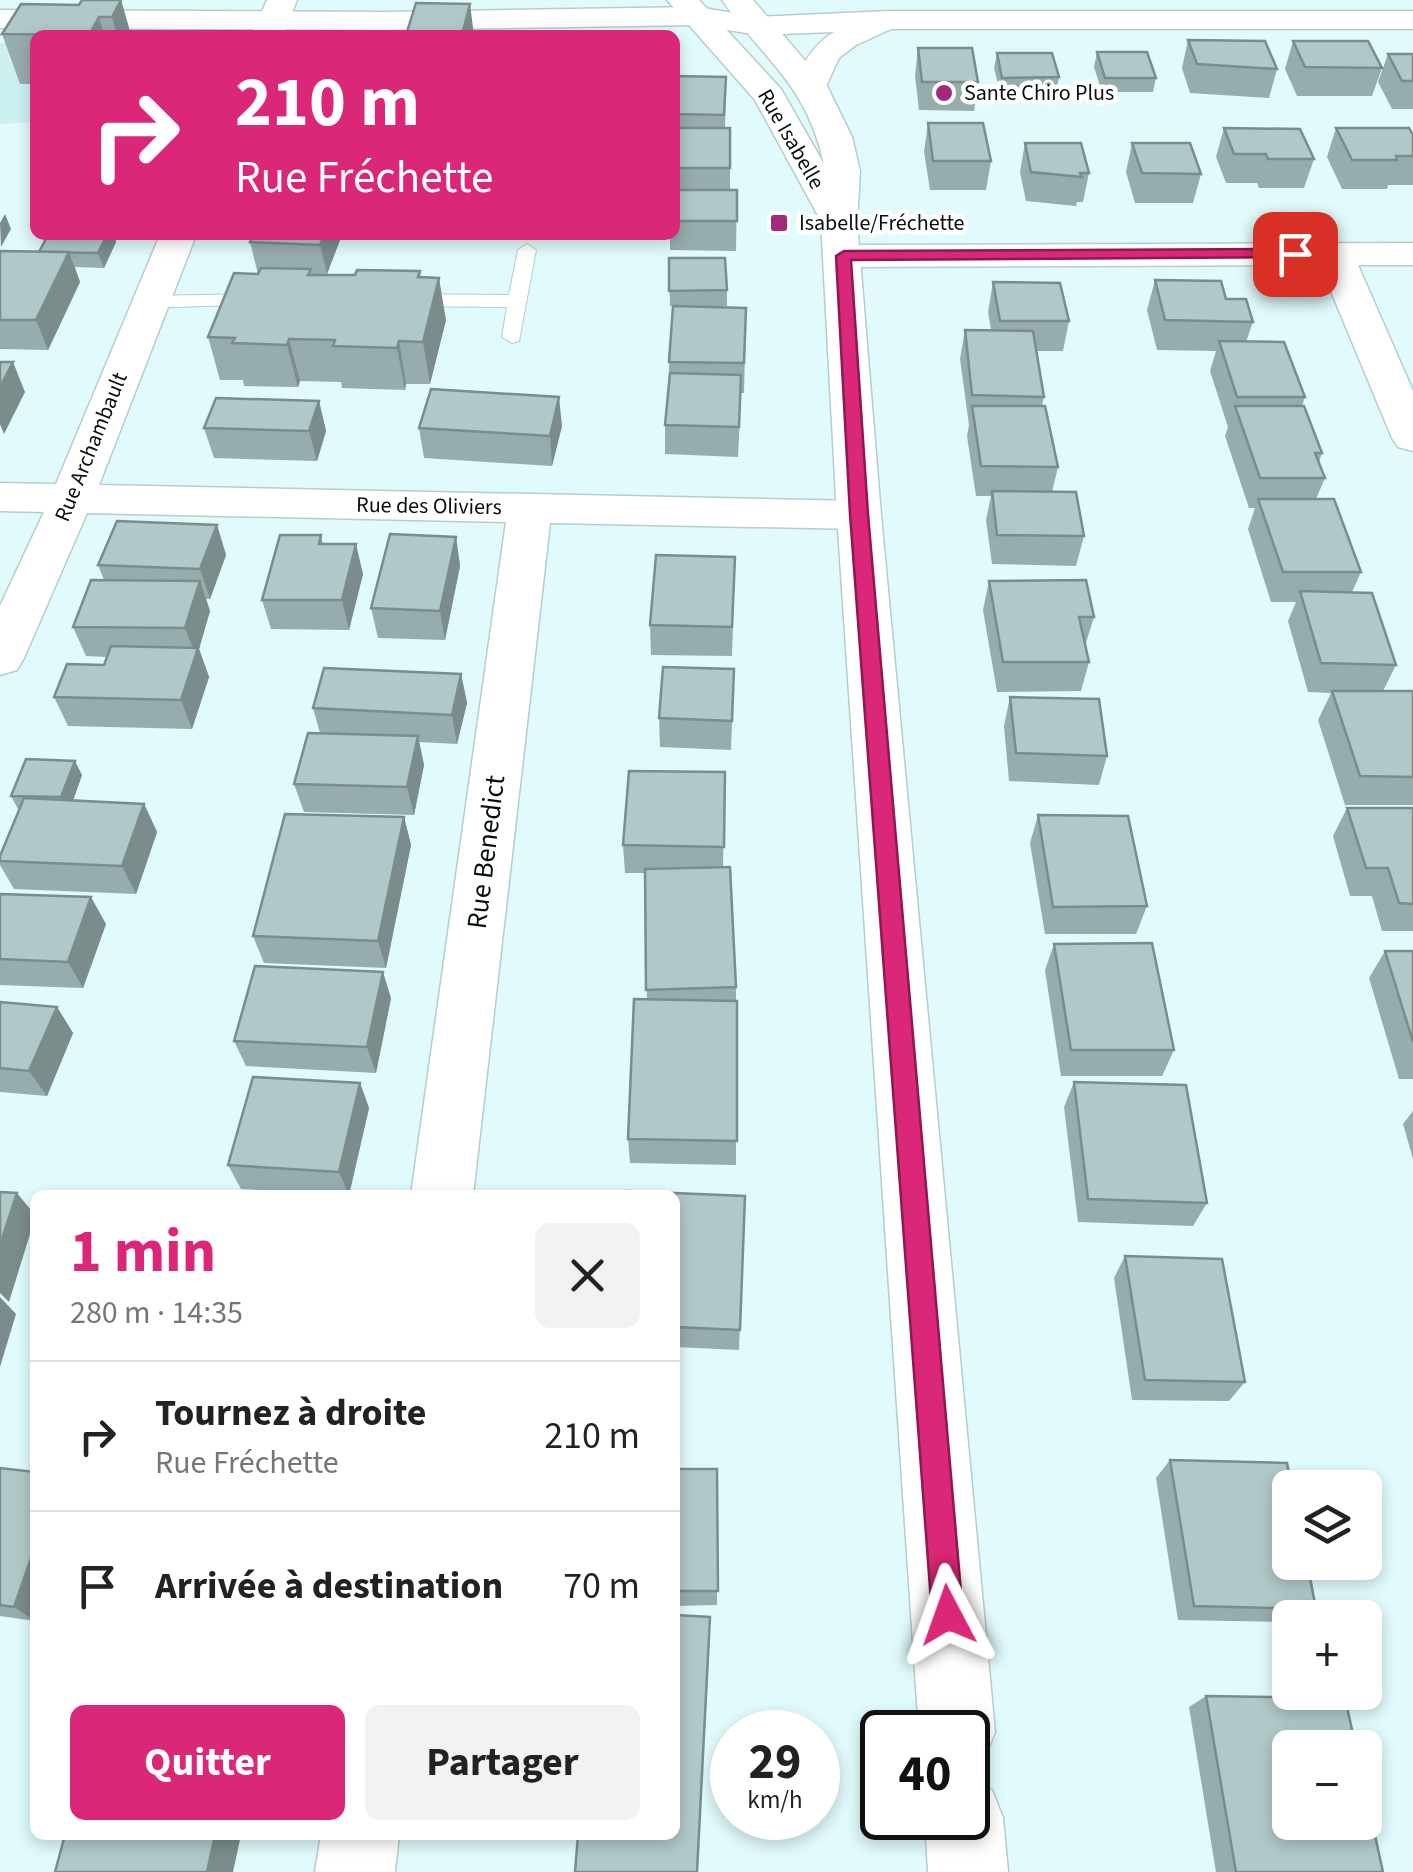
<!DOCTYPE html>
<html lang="fr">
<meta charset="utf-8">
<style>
:root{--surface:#fff;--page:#f2f2f2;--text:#222;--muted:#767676;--line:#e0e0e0;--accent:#db2777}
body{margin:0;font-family:"Source Sans 3",sans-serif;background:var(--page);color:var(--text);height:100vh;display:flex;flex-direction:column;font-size:38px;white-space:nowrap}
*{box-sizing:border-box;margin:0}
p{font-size:32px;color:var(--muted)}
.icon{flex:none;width:55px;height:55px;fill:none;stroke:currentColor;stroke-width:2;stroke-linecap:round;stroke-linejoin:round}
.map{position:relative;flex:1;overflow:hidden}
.details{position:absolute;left:30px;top:1190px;width:650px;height:650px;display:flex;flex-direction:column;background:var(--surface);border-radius:15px;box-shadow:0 5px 15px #0003}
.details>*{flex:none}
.hud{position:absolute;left:30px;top:30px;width:650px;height:210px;border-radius:15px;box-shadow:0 5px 15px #0003;background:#db2777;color:#fff;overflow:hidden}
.fabs{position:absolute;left:1272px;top:1470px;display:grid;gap:20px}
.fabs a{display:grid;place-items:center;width:110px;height:110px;border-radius:15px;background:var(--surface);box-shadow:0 5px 15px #0003;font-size:50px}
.speed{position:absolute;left:710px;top:1710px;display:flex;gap:20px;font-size:50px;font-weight:700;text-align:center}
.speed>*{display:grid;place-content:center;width:130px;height:130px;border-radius:50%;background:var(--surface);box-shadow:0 5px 15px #0003;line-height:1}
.speed small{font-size:25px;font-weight:400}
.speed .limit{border:5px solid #111;border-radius:15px;background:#fff;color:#111}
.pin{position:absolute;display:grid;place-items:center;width:85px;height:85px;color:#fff;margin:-42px;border-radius:20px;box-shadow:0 5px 15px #0006}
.me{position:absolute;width:110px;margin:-55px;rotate:356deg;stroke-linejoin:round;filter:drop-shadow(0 0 8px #0008)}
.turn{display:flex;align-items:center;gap:35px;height:210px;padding:0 40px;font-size:45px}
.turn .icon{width:130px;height:130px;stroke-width:2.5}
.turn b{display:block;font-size:70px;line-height:85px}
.round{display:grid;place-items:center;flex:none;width:105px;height:105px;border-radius:15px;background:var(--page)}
.headline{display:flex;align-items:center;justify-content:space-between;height:170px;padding:0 40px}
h1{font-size:60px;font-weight:700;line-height:75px;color:var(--accent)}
.action{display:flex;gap:20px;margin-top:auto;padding:20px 40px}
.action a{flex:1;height:115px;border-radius:15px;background:var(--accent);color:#fff;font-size:40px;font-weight:700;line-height:115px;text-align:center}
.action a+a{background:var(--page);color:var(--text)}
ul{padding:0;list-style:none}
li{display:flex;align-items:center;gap:30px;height:150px;padding:0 40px;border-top:2px solid var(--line)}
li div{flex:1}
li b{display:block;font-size:38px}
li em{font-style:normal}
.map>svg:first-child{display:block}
</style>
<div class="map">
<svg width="1413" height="1872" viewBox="0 0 1413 1872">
<rect width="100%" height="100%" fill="#e1fafb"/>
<!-- built -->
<polygon fill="#cdf0f1" points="0,43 35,43 35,122 0,124"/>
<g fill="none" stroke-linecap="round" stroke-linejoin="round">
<defs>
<g id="service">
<polygon points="527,244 536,250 519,341 512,343 502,337 507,307 405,306 395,300 405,294 509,295 518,250"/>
<polygon points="257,294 267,300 264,304 148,308 138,302 148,296"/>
</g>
<g id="minor">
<polygon points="267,0 297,0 283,35 251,35"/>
<polygon points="160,235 196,235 99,485 859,501 875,505 881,515 875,525 859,529 550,523 473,1195 411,1195 506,522 87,513 24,658 17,670 0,675 0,606 44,512 0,511 0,483 56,484"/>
<polygon points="1413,243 1413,265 1358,265 1413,391 1413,451 1398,447 1392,438 1320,265 844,267 831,264 825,256 831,248 844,245"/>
<polygon points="321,1835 399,1835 395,1872 315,1872"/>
</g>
<g id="tertiary">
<path d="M 667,0 L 699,0 L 781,89 L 824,164 C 806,83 765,62 722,0 L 753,0 L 827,86 L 852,137 L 860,171 L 857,222 L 881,515 L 995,1732 L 984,1759 L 968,1766 L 968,1732 L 919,1732 L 837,515 L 821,221 L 755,100 Z"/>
<polygon points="968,1780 992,1790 1003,1818 1008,1872 928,1872 925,1818 968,1818"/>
</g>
<path id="secondary" d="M 697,7 L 758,17 L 888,11 L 1413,11 L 1413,29 L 891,29 L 856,45 L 839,58 L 823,93 L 799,93 L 795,86 C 802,63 813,45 834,32 L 758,35 L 697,25 L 385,30 L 0,28 L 0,10 L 385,12 Z"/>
</defs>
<!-- service casing -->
<use href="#service" stroke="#b5cdce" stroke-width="2"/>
<!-- minor casing -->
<use href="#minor" stroke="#b5cdce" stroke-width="3"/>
<!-- tertiary casing -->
<use href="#tertiary" stroke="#b5cdce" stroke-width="3"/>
<!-- secondary casing -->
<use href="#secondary" stroke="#b5cdce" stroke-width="3"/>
<!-- service -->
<use href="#service" fill="#fff" fill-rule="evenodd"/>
<!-- minor -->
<use href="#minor" fill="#fff" fill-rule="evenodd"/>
<!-- tertiary -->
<use href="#tertiary" fill="#fff" fill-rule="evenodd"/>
<!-- secondary -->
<use href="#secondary" fill="#fff" fill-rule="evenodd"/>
</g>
<!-- wall -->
<g fill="#97acac">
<polygon points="121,0 131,35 35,35 35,84 20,84 2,34 79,5"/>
<polygon points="1188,40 1277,69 1269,98 1190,93 1182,68"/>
<polygon points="1293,41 1382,68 1372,96 1297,96 1285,69"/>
<polygon points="918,48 978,82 974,111 919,110 915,76"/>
<polygon points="1097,52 1156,78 1153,92 1102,92 1094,67"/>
<polygon points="997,53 1059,77 1056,92 1000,92 994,68"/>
<polygon points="1388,54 1413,54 1413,109 1392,109 1378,82"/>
<polygon points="675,76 726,77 725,128 730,128 730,190 737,190 736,251 670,250 670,235 675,235"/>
<polygon points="928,123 991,161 986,190 930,190 924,152"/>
<polygon points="1224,128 1314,159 1304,188 1259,188 1257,183 1226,183 1216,157"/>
<polygon points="1336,128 1413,135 1413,185 1388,185 1387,189 1342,189 1327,157"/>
<polygon points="1025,143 1089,173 1083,202 1077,202 1076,206 1026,201 1020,172"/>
<polygon points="1132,143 1201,174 1193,203 1135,203 1126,172"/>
<polygon points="48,235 114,235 116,242 104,268 75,267 80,282 48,350 0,349 0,251 39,252"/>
<polygon points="482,235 541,235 540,239 483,239"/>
<polygon points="340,240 327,274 312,274 312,275 355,275 420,271 421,277 446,320 430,384 406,384 405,390 342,388 341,382 300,381 298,387 244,386 243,380 220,380 208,337 258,274 250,242"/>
<polygon points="669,258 727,290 727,306 677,306 746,308 744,393 741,393 738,457 665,454 665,425 669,380 669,362 673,306 670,306"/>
<polygon points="1155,280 1226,299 1253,322 1246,342 1305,397 1302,406 1322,453 1319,462 1325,478 1316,499 1361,572 1352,592 1396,665 1383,691 1413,691 1413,805 1345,805 1318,720 1331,693 1308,692 1288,621 1296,602 1271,602 1248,529 1255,508 1249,508 1225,436 1228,427 1210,371 1216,351 1157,350 1147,310"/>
<polygon points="993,282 1069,321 1063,351 1037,351 1044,397 1042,406 1058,467 1052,492 1084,536 1076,566 992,564 986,520 991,496 976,496 967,436 969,425 960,359 965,330 991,330 988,312"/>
<polygon points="319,401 326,431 317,461 214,458 204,428"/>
<polygon points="562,426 552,466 424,458 419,428"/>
<polygon points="217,525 226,555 210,599 206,599 210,611 199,649 209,677 192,729 68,726 54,697 104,665 107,657 86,656 73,627 104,580 98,565"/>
<polygon points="321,535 323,544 363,574 349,630 271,629 262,600"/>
<polygon points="456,537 460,566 445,640 378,638 371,608"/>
<polygon points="735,557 732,656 651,655 650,625"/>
<polygon points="989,581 1094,617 1085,646 1089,662 1081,691 997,692 983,610"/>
<polygon points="734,669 731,750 660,747 659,718"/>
<polygon points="461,674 467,703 457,744 419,742 424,765 414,815 304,812 294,784 320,733 313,708"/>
<polygon points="1010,697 1107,756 1099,785 1009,781 1004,726"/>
<polygon points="725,772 723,867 736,987 736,1165 630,1163 628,1139 647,999 645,873 625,873 623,845"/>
<polygon points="82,775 73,800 144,804 157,832 136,894 14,889 0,865 0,856 19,811 11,796"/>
<polygon points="1347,808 1413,808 1413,931 1382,931 1372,896 1350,896 1333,836"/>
<polygon points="1038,815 1147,906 1136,934 1045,934 1030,843"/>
<polygon points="404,817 411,845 386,968 264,963 253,936"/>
<polygon points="0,894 106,924 83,988 0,985"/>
<polygon points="1054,944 1174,1050 1162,1076 1061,1076 1045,970"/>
<polygon points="1385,951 1413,951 1413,1079 1399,1079 1369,978"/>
<polygon points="391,998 376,1073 246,1066 234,1041"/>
<polygon points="0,1002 57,1007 73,1033 47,1096 0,1092"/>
<polygon points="1074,1082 1207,1203 1193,1226 1078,1222 1064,1107"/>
<polygon points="360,1083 369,1108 349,1195 241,1189 228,1165"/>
<polygon points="1413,1111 1413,1159 1403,1124"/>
<polygon points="675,1195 745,1196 739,1350 675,1347"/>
<polygon points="1125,1256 1245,1382 1229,1401 1132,1400 1114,1278"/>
<polygon points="1170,1460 1316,1609 1304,1618 1290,1618 1290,1622 1178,1620 1156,1478"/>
<polygon points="0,1468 35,1472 35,1621 0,1616"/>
<polygon points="675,1469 717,1469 717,1605 675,1606"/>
<polygon points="1206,1696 1383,1872 1216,1872 1189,1707"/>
</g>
<!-- shaded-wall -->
<g fill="#7b8c8c">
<polygon points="121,0 131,35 117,35 112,17"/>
<polygon points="470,4 474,35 462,35"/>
<polygon points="99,17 104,35 89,35"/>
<polygon points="5,214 11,229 1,247 0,223"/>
<polygon points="107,235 114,235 116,242 104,268 98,253"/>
<polygon points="324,235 339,235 340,240 327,274 320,245"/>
<polygon points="69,252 80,282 48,350 36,320"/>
<polygon points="439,278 446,320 430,384 423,342"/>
<polygon points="289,339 300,381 298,387 287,345"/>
<polygon points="399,341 406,384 405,390 397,348"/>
<polygon points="13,362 25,392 4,434 0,424 0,387"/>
<polygon points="559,397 562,426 552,466 550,436"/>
<polygon points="319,401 326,431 317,461 309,431"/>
<polygon points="217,525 226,555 210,599 200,569"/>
<polygon points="456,537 460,566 445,640 440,611"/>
<polygon points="356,544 363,574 349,630 342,600"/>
<polygon points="200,581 210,611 199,649 209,677 192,729 181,700 196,656 185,628"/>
<polygon points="461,674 467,703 457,744 452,715"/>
<polygon points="418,736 424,765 414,815 407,787"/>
<polygon points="75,761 82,775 69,812 61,797"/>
<polygon points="144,804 157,832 136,894 122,866"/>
<polygon points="404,817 411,845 386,968 378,941"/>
<polygon points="91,897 106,924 83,988 68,962"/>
<polygon points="383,972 391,998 376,1073 367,1047"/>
<polygon points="57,1007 73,1033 47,1096 29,1071"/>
<polygon points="360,1083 369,1108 349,1195 339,1172"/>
<polygon points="17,1193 35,1215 35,1218 9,1302 0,1293 0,1245"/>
<polygon points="0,1297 16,1314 0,1367"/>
<polygon points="35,1547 35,1621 14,1607"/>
<polygon points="215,1835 241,1835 233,1872 207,1872"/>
</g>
<!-- building -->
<g fill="#b0c8c8" stroke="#7b8c8c" stroke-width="2.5">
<polygon points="82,0 121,0 112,17 99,17 89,35 2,34 21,4 79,5"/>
<polygon points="416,3 470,4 462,35 406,35"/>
<polygon points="1188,40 1265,41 1277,69 1197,64"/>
<polygon points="1293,41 1368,41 1382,68 1305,67"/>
<polygon points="918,48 972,48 978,82 922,82"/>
<polygon points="1097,52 1147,52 1156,78 1105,78"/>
<polygon points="997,53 1052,53 1059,77 1002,78"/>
<polygon points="1388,54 1413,54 1413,81 1402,81"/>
<polygon points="675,76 726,77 724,115 675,114"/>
<polygon points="928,123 983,123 991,161 933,161"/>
<rect x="675" y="128" width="55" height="40"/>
<polygon points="1224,128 1300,129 1314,159 1268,159 1266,154 1234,154"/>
<polygon points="1336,128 1409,128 1413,135 1413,156 1396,156 1397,160 1352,160"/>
<polygon points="1025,143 1081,143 1089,173 1080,173 1082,177 1031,172"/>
<polygon points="1132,143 1190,143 1201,174 1142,173"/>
<rect x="675" y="190" width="62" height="31"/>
<polygon points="48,235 107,235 98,253 39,252"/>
<polygon points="253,235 324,235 320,245 250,242"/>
<polygon points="0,251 69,252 36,320 0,320"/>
<polygon points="669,258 725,258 727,290 669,291"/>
<polygon points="261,268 311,269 308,275 355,275 357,270 420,271 418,277 439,278 423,342 399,341 397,348 333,346 335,340 289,339 287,345 232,343 235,338 208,337 234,273 258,274"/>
<polygon points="1155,280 1221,281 1226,299 1246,299 1253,322 1165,320"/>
<polygon points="993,282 1060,283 1069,321 1000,321"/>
<polygon points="673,306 746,308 744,363 669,362"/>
<polygon points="965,330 1033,331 1044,397 972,395"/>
<polygon points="1219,341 1284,342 1305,397 1237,397"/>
<polygon points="0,362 13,362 0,387"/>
<polygon points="670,373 741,375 739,427 665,425"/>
<polygon points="431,389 559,397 550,436 419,428"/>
<polygon points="216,398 319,401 309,431 204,428"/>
<polygon points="972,406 1045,406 1058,467 981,466"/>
<polygon points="1235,406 1304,406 1322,453 1315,453 1325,478 1260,478"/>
<polygon points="992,491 1076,492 1084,536 997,535"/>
<polygon points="1258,499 1334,499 1361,572 1283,572"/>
<polygon points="117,521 217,525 200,569 98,565"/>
<polygon points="390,534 456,537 440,611 371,608"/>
<polygon points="280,535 321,535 319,544 356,544 342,600 262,600"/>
<polygon points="656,555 735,557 732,627 650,625"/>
<polygon points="91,580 200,581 185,628 73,627"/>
<polygon points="1086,580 1094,617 1079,617 1089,662 1003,662 989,581"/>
<polygon points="1300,591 1372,593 1396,665 1321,663"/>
<polygon points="111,646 198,648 181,700 54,697 67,664 104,665"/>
<polygon points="663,667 734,669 732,721 659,718"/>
<polygon points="324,668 461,674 452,715 313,708"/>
<polygon points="1332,691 1413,691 1413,777 1360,776"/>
<polygon points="1010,697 1099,699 1107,756 1016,753"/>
<polygon points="308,733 418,736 407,787 294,784"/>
<polygon points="26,759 75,761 61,797 11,796"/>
<polygon points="629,771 725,772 724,847 623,845"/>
<polygon points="24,798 144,804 122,866 0,861 0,856"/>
<polygon points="1347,808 1413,808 1413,904 1399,903 1388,868 1366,868"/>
<polygon points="285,814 404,817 378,941 253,936"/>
<polygon points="1038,815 1128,816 1147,906 1053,907"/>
<polygon points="730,867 736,987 646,990 645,869"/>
<polygon points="0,894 91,897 68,962 0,959"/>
<polygon points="1152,943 1174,1050 1071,1050 1054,944"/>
<polygon points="1385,951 1413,951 1413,1042"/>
<polygon points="255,966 383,972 367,1047 234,1041"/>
<polygon points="634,999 737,1001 737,1141 628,1139"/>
<polygon points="0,1002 57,1007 29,1071 0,1068"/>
<polygon points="253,1077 360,1083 339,1172 228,1165"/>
<polygon points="1074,1082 1186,1085 1207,1203 1088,1199"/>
<polygon points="626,1191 745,1196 740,1330 675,1327 675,1195 626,1195"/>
<polygon points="0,1192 17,1193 0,1245"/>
<polygon points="1125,1256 1222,1259 1245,1382 1145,1380"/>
<polygon points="1170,1460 1287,1463 1292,1488 1290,1488 1290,1562 1307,1562 1316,1609 1194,1606"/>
<polygon points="0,1468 35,1472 35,1547 14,1607 0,1605"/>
<polygon points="675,1469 717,1469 718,1591 675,1591"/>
<polygon points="675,1615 710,1617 697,1872 575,1872 578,1835 675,1835"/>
<polygon points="1206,1696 1345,1698 1356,1748 1290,1748 1290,1822 1365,1822 1365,1790 1383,1872 1236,1872"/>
<polygon points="65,1835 215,1835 207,1872 55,1872"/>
</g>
<!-- route -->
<polygon fill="#db2777" stroke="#8e194d" stroke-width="2.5" points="1295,249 1300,251 1300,257 851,260 868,514 963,1615 958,1625 948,1630 937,1625 932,1615 850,514 836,256 844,251"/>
<!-- markers -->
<g fill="#a4287c" stroke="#fff" stroke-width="4">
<circle cx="944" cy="93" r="10"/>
<rect x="769" y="213" width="20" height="20" rx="5"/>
</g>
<g text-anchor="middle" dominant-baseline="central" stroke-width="9" stroke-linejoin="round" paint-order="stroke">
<!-- far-poi labels -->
<g font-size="22" fill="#060e0e" stroke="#fff" text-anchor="start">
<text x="964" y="93">Sante Chiro Plus</text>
<text x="799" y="223">Isabelle/Fréchette</text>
</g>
<!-- far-street labels -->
<g font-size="22" fill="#060e0e" stroke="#fff">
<text transform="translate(791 139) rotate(60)">Rue Isabelle</text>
<text transform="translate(91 447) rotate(-68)">Rue Archambault</text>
<text transform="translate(429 506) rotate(1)">Rue des Oliviers</text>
</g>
<!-- street labels -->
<g font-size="28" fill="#060e0e" stroke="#fff">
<text transform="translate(486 852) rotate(-83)">Rue Benedict</text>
</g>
</g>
</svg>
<div class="fabs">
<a><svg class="icon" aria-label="layers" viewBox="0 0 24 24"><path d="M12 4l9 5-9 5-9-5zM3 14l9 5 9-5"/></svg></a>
<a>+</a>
<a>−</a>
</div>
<div class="speed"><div>29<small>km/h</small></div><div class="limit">40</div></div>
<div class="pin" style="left:1295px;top:254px;background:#d93025"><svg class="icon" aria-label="arrive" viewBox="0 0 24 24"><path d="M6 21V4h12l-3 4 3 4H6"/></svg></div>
<svg class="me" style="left:948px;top:1615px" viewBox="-20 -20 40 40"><path d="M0-17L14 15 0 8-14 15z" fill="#db2777" stroke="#fff" stroke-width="4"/></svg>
<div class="hud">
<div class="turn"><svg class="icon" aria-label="right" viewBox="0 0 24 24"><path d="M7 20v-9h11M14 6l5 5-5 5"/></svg><div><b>210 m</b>Rue Fréchette</div></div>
</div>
<section class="details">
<div class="headline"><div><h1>1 min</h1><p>280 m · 14:35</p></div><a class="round"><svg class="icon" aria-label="close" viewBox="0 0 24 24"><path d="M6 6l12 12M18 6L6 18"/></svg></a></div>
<ul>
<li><svg class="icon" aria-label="right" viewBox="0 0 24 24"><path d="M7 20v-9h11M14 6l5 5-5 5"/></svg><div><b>Tournez à droite</b><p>Rue Fréchette</p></div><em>210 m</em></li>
<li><svg class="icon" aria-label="arrive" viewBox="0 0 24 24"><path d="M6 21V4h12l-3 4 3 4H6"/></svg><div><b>Arrivée à destination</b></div><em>70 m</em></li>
</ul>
<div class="action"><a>Quitter</a><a>Partager</a></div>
</section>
</div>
